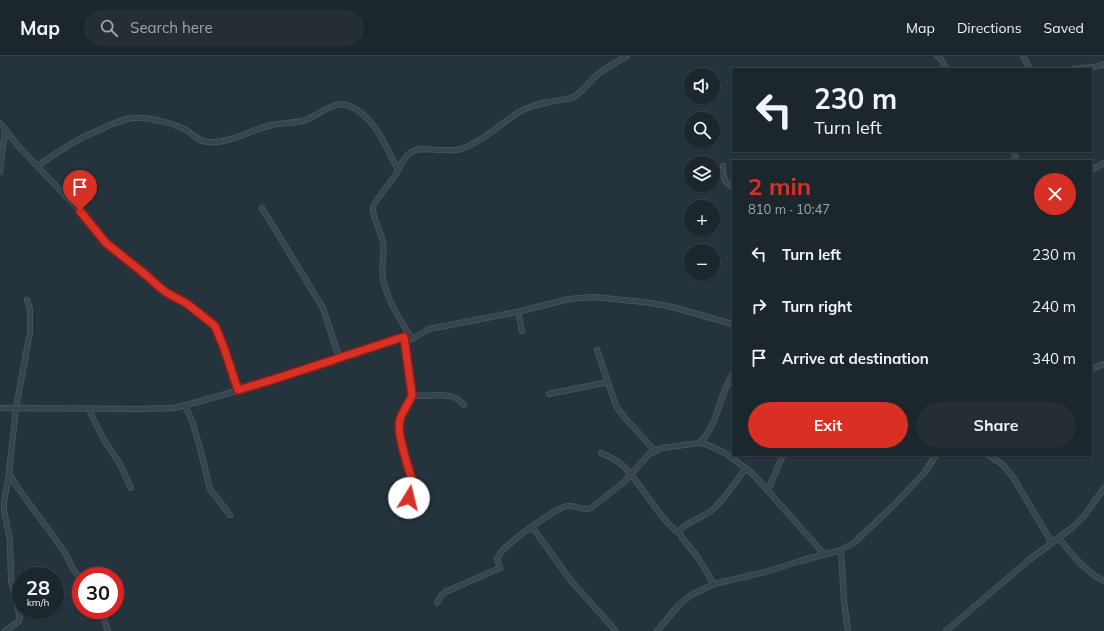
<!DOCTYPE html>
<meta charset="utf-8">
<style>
:root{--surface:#1c262d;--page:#252e35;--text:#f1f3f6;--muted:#a0a5aa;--line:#3a4349;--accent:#d93025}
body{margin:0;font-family:Mulish,sans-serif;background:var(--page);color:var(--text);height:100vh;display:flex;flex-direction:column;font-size:15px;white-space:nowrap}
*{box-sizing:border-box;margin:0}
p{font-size:13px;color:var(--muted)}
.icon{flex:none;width:22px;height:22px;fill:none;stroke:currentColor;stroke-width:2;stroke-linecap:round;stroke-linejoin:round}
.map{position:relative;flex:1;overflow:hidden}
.drawer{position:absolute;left:732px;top:104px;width:360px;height:296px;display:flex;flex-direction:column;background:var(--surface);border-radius:0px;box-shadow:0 1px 3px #0004,0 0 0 1px var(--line)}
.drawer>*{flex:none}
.guide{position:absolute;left:732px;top:12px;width:360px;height:84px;border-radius:0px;box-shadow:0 1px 3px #0004,0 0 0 1px var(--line);background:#1c262d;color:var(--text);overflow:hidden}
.fabs{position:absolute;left:684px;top:12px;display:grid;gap:8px}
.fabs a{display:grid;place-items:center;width:36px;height:36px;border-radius:50%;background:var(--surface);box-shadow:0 1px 3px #0004,0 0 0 1px var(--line);font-size:20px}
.speed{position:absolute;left:12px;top:511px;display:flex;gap:8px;font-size:20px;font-weight:700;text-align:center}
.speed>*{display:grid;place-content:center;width:52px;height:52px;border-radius:50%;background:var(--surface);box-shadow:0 1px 3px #0004,0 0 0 1px var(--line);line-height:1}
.speed small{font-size:10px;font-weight:400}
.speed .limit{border:6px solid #d22;background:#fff;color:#111}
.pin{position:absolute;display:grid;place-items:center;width:34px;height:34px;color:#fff;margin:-41px -17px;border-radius:50% 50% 50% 0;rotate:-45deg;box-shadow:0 0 4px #0007}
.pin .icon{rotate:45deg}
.me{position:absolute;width:44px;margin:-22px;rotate:9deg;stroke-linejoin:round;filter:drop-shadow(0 0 3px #0008)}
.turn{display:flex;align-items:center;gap:14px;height:84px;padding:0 16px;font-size:18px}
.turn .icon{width:52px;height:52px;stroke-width:2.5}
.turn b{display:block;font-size:28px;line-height:34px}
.round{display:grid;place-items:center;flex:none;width:42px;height:42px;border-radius:21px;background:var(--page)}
.head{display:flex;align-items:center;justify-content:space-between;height:68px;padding:0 16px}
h1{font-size:24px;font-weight:700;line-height:30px;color:var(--accent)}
.button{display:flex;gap:8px;margin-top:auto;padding:8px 16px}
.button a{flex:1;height:46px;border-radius:24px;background:var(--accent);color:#fff;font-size:16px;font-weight:700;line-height:46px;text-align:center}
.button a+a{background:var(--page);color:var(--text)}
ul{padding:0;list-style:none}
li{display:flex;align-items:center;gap:12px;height:52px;padding:0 16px}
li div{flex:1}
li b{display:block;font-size:15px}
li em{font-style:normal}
header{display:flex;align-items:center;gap:24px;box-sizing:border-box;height:56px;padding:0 20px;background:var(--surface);border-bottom:1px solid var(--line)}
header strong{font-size:19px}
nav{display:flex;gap:22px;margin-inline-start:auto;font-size:14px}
.search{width:280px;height:36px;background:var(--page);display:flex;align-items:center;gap:10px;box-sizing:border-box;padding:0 14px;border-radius:22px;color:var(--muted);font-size:15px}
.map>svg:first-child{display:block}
</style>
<header>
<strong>Map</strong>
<div class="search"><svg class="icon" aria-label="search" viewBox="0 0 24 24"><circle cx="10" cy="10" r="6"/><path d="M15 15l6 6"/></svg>Search here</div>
<nav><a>Map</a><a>Directions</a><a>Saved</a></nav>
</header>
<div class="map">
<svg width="1104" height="575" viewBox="0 0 1104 575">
<rect width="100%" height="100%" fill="#25333c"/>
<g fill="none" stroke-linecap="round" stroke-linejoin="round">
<defs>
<g id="minor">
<polyline points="937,0 940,2 947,13"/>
<polyline points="1023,0 1030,13"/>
<polyline points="1074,13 1094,11 1104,8"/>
<polyline points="0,67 19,91 80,155 106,187 146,219 158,230 186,247 209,265 215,270 224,292 238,334"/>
<polyline points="1013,95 1017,105"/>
<path d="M 38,110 C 59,94 77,83 101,73 C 111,68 121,64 132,62 C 147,61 166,66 180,71 C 196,77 195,88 217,86 C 236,84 254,73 272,69 C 284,66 297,68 308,63 C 320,58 334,45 347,49 C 374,58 386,91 398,114"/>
<path d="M 723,110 C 722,119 724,127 733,131"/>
<polyline points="1091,114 1104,107"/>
<polyline points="0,116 5,73"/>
<polyline points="262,152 323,252 339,301"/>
<polyline points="27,244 30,253 30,276 16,352 9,417 15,428 64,495 73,513 81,523"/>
<polyline points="518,256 522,275"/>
<path d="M 404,281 L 412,339 C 409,348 402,355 400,364 C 396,379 410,415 414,431 L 414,434 L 409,442"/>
<path d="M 412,283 C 401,265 387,244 383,223 C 381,210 385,198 383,186 C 381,175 372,162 373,151 C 374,146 392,124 396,118 C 402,107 406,95 420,93 C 431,93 445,95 456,94 C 475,92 503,66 519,56 C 535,47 554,45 572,42 C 582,37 589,26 597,19 C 607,11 617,6 627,0"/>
<polyline points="597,294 616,350 625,362 655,395"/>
<polyline points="1091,313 1104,308"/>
<polyline points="549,338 608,326"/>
<path d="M 412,339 C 432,343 450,332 464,349"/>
<polyline points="185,349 193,368 200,392 210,433 230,459"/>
<polyline points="0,352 139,353 174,352 205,344 281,322 404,281 412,283 429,273 517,256 569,243 593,241 644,246 668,250 733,268"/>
<polyline points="88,352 104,384 120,408 131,432"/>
<path d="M 699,387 C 719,369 718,340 733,318"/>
<path d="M 601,397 C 607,400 615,403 620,407 C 643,428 655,459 680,478"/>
<polyline points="988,399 1002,408 1013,421 1052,487"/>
<polyline points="768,434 783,399"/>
<polyline points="532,471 572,526 616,575"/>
<path d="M 1059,482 C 1070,496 1087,518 1104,525"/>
<polyline points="841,494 844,545 848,575"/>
<path d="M 714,528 L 697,500 L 682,482 L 679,475 C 685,467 702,462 711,455 C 725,443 735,426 746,412"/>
<path d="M 437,547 L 441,540 L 445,536 L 500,512 L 497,503 C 499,500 500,498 502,495 C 510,486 556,451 568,450 C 576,449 582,455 591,452 L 625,425 L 649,398 L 662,392 L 699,387 L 706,388 L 727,398 L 753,418 L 824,498"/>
<polyline points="101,554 108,575"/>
<polyline points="5,575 19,565 20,562 11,524 10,484 4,455 4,445 9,418"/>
<polyline points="657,575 679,549 691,539 714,528 765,516 800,505 841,494 855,486 894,449 925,416 936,399"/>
<polyline points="946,575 1029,504 1072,472 1084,460 1104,432"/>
</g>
</defs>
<!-- minor casing -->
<use href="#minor" stroke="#56626a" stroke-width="6"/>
<!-- minor -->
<use href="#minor" stroke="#38454c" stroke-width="5"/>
</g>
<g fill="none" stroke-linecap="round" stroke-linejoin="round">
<defs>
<path id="route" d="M 80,155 L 106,187 L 146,219 L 158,230 L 167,237 L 186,247 L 209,265 L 215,270 L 224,292 L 238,334 C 294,318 349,298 404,281 L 412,339 C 409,348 402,355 400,364 C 396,379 410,415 414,431 L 414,434 L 409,442"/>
</defs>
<!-- route casing -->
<use href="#route" stroke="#8d1f18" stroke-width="10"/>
<!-- route -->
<use href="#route" stroke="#d93025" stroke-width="7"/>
</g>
</svg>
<div class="fabs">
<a><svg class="icon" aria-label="sound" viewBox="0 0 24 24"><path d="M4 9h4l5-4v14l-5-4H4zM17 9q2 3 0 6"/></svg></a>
<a><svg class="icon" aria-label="search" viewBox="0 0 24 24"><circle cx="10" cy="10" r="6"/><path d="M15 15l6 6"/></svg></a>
<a><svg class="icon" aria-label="layers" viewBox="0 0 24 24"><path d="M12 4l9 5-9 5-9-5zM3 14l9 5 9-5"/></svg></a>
<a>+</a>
<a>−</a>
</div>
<div class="speed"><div>28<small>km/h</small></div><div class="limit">30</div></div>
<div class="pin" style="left:80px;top:155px;background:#d93025"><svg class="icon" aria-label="arrive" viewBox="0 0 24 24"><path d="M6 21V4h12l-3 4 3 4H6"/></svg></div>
<svg class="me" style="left:409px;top:442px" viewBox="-20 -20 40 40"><circle r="19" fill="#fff"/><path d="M0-13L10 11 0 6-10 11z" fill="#d93025"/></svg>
<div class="guide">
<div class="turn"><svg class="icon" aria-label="left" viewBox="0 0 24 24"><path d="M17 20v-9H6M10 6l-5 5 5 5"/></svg><div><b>230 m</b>Turn left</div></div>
</div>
<section class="drawer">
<div class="head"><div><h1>2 min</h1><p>810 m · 10:47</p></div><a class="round" style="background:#d93025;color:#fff"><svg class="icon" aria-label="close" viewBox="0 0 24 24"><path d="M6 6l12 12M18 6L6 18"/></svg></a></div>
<ul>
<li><svg class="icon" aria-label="left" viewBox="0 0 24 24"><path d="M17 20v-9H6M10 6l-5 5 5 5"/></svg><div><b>Turn left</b></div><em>230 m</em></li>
<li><svg class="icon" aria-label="right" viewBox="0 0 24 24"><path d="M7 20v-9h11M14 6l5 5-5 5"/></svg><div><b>Turn right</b></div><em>240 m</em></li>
<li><svg class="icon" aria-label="arrive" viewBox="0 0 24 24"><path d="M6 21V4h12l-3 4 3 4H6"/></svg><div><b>Arrive at destination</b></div><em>340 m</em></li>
</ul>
<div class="button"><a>Exit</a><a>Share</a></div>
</section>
</div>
